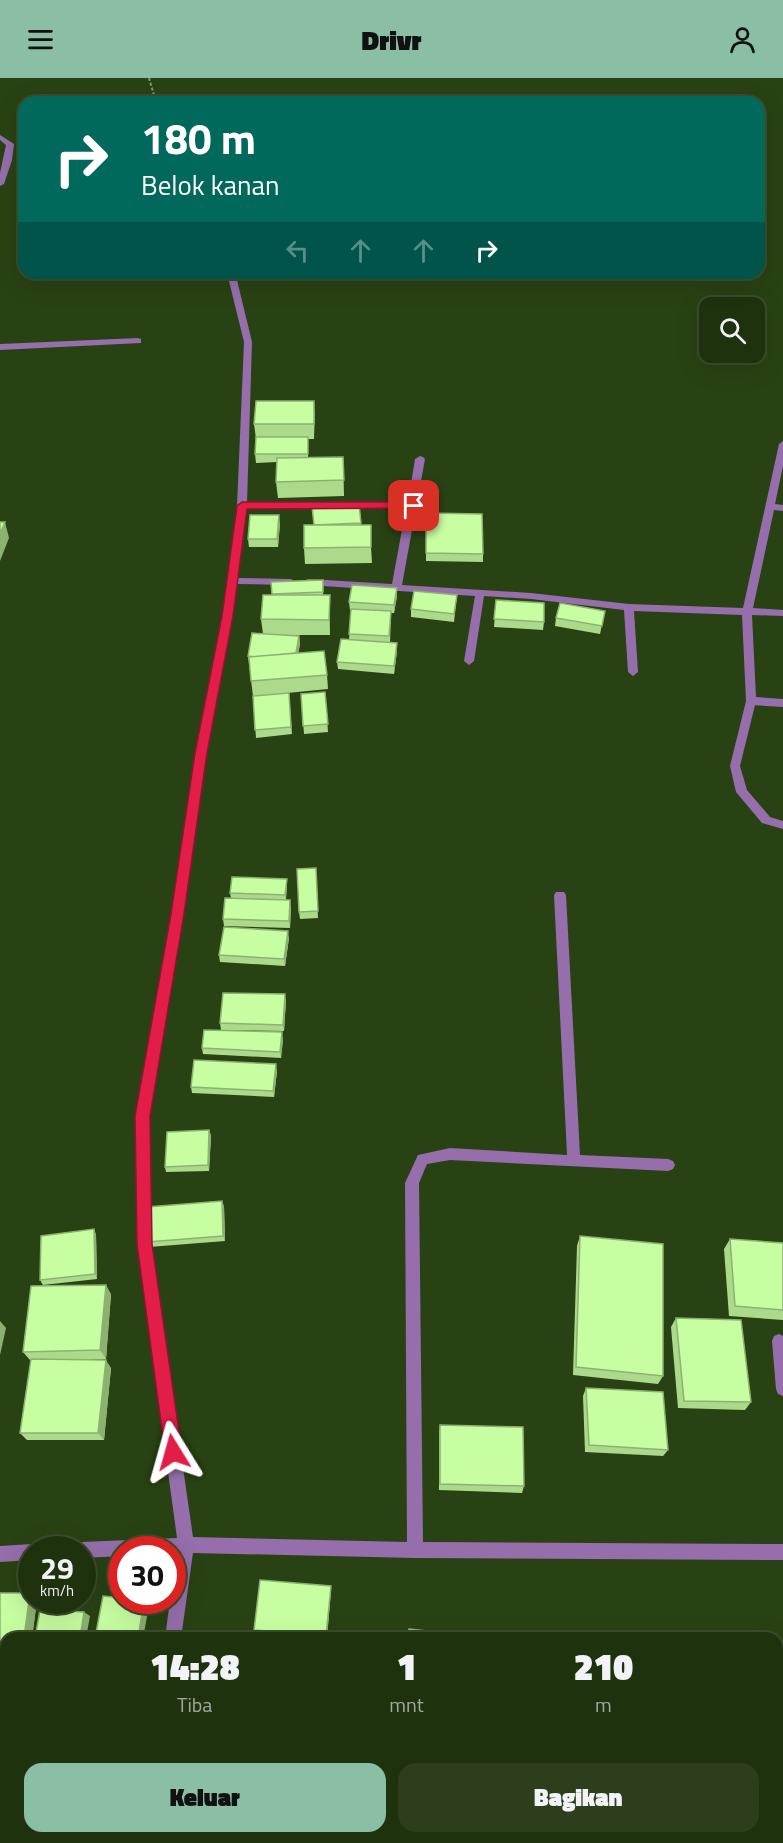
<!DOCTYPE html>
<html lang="id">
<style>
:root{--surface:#1f320e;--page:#2c3e1c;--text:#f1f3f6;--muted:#a1aa9e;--line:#3c4d2e;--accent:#8abfa5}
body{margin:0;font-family:"Titillium Web",sans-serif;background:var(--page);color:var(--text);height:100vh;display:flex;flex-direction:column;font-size:22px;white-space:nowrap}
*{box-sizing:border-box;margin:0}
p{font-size:20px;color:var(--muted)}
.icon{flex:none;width:33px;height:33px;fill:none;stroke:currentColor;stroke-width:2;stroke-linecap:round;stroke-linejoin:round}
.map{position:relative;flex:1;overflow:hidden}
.panel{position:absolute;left:0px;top:1554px;width:783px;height:212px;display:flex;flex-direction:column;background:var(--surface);border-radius:18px 18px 0 0;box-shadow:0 6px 24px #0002,0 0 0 2px var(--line)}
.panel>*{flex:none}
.banner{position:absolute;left:18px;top:18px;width:747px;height:183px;border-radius:18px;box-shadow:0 6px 24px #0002,0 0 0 2px var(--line);background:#00695c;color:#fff;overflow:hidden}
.fabs{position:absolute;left:699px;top:219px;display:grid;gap:12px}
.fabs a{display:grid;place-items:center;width:66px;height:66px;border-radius:12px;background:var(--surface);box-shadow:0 6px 24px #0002,0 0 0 2px var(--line);font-size:30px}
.speed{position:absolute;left:18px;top:1458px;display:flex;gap:12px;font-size:30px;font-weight:700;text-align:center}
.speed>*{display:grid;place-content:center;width:78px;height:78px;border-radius:50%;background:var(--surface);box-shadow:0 6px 24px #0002,0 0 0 2px var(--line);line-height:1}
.speed small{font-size:15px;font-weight:400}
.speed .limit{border:9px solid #d22;background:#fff;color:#111}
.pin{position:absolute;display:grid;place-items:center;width:51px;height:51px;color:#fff;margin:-26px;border-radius:12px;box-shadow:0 3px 9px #0006}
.me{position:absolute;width:66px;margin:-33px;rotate:352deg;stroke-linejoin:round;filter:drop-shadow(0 0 4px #0008)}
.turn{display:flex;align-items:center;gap:21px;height:126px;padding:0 24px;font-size:27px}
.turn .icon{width:78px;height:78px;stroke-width:2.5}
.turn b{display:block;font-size:42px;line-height:51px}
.lanes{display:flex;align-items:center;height:57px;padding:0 24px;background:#0003;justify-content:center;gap:30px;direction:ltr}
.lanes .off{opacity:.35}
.eta{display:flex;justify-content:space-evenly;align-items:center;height:102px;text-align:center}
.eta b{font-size:36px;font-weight:800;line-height:42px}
.cta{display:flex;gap:12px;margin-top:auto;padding:12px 24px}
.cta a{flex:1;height:69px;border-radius:18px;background:var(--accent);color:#111;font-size:24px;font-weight:800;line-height:69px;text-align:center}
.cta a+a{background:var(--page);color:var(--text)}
header{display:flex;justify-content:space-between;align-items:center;height:78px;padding:0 24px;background:var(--accent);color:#111;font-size:27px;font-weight:800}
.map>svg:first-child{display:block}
</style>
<header><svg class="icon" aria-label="menu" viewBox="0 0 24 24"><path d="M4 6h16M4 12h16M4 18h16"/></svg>Drivr<svg class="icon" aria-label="person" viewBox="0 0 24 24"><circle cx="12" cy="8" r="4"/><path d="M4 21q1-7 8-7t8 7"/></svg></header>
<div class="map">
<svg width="783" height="1765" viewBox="0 0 783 1765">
<rect width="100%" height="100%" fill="#294213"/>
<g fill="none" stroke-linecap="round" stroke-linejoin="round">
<!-- path -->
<polyline stroke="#839773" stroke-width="2" stroke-dasharray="3 2" stroke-linecap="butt" points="149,0 156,24"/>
<!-- lane -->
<polygon fill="#956eab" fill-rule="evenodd" points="751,619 756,623 740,688 747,712 770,739 783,743 783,751 762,745 736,714 730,688 746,623"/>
<!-- street -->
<g fill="#956eab" fill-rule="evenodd">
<polygon points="0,57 14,66 12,82 4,106 0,108 0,95 6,67 0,62"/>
<polygon points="227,195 235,195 236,198 350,195 346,197 237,202 252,264 247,425 408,424 415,381 420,378 423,379 425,381 417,425 419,427 416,430 402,507 531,515 629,526 743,530 779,366 783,363 783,388 775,426 783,427 783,433 774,432 753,530 783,532 783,538 752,537 756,619 783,621 783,629 751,627 746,623 742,537 634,533 638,594 633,598 628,594 624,532 531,521 484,518 474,583 469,587 464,583 475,518 308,507 303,504 308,501 392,506 406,430 246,431 238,500 291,501 296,504 291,507 237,506 233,538 206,675 184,835 148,1038 151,1166 193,1459 407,1464 405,1105 418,1077 450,1070 567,1077 554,817 556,814 564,814 566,817 580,1077 668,1081 673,1083 675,1087 673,1091 668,1093 450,1082 427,1086 419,1105 423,1464 783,1466 783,1482 415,1480 193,1475 181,1560 165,1560 170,1522 172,1522 177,1475 172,1475 172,1472 122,1472 122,1478 82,1480 82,1472 74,1472 77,1467 82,1464 177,1460 137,1166 136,1038 172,835 196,675 223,538 237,428 244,264"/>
<polygon points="138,260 141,261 141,265 0,272 0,266"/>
<polygon points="779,1256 783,1258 783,1318 778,1316 776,1311 772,1263 774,1258"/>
<polygon points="32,1466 37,1469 39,1472 32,1472 32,1482 0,1484 0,1468"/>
<polygon points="130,1760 148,1760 147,1765 129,1765"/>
</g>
</g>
<!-- wall -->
<g fill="#acda8b">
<polygon points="314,323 314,361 308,361 308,380 343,379 344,418 278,420 276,404 277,384 256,385 255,376 256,361 254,346"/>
<polygon points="359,426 361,447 371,469 372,485 305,486 304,470 313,447"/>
<polygon points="426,435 483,476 483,484 426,483"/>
<polygon points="280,445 278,469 249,469 248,461"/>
<polygon points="323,502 323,517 330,517 330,557 274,557 299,558 300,566 298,575 327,597 328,611 267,617 289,615 292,656 256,660 253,618 248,578 263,556 261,541 272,517"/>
<polygon points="397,510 397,518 394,535 391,535 390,565 397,565 397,573 394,596 338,591 337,584 349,562 351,532 350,532 349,524"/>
<polygon points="457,517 454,544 411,539 411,531"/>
<polygon points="496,522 544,544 543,552 494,549"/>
<polygon points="605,533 600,556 555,548 556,540"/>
<polygon points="325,614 328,654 304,656 301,616"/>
<polygon points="316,790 318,840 300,841 299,834"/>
<polygon points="287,801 287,808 286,822 291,829 290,850 224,848 223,841 231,820 230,815"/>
<polygon points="289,860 285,888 220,884 219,877"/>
<polygon points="286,922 284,953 221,952 220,945"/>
<polygon points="283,961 281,980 203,976 202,970"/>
<polygon points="277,993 274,1019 192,1015 191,1009"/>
<polygon points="209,1052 211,1058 209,1093 166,1094 165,1089"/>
<polygon points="224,1128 225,1163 149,1169 147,1164"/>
<polygon points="94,1151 96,1157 97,1201 43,1207 40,1202"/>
<polygon points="580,1158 663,1298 658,1306 573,1297 577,1168"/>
<polygon points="730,1161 783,1165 783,1242 729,1238 724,1171"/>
<polygon points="111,1216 106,1281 70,1281 111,1290 104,1362 27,1362 20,1355 31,1282 30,1282 23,1274"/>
<polygon points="676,1240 751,1324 745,1332 678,1330 671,1249"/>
<polygon points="586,1310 668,1372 663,1378 585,1374 583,1318"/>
<polygon points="440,1347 524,1408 522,1415 439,1412 439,1354"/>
<polygon points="331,1508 331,1511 327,1560 255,1554 254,1552"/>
<polygon points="0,1515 30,1515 32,1516 32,1522 37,1522 32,1560 6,1560 6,1608 0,1608"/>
<polygon points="777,1581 783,1582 783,1660 777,1660"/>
</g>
<!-- shaded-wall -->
<g fill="#8cb271">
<polygon points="314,323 315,338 314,361"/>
<polygon points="279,437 280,445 278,469 277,461"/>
<polygon points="5,444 9,460 0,483 0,456"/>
<polygon points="397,510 397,518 394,535 394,527"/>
<polygon points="330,517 330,557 329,542"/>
<polygon points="299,558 300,566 296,589 295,581"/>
<polygon points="397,565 397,573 394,596 394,588"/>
<polygon points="287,801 287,808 285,824 285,817"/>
<polygon points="290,822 291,829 290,850 289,843"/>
<polygon points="288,853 289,860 285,888 284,881"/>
<polygon points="285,916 286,922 284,953 283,947"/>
<polygon points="282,954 283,961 281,980 280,974"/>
<polygon points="276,986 277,993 274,1019 273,1013"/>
<polygon points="209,1052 211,1058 209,1093 208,1087"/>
<polygon points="222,1123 224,1128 225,1163 223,1158"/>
<polygon points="94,1151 96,1157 97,1201 95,1196"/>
<polygon points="106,1207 111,1216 106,1281 100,1272"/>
<polygon points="0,1243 6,1250 0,1277"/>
<polygon points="106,1282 111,1290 104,1362 98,1355"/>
<polygon points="331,1508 331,1511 327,1560 326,1558"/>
<polygon points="30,1515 32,1516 32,1522 37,1522 32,1560 24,1560"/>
<polygon points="144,1523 149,1528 143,1560 138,1560"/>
<polygon points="84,1534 90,1538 86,1560 80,1560"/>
<polygon points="4,1743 6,1743 6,1760 9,1760 9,1765 0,1765"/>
</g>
<!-- building -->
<g fill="#c8fea2" stroke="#8cb271" stroke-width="1.5">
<polygon points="256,323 314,323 314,346 254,346"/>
<polygon points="256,359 308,359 308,376 255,376"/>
<polygon points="343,379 344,402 276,404 277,380"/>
<polygon points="359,426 361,445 314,447 312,428"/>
<polygon points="426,435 482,436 483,476 426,475"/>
<polygon points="250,437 279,437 277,461 248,461"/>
<polygon points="0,444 5,444 0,456"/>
<polygon points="304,447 371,447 371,469 304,470"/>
<polygon points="323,502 323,514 272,516 271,504"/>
<polygon points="352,507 397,510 394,527 349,524"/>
<polygon points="414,513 457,517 454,536 411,531"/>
<polygon points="263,517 330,517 329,542 261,541"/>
<polygon points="496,522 544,525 544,544 494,541"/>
<polygon points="560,525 605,533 602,548 556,540"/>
<polygon points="351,531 391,533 389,558 349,556"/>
<polygon points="252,555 299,558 296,575 256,579 248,578"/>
<polygon points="341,561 397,565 394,588 337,584"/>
<polygon points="324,573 327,597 251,603 249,579"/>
<polygon points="325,614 328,646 303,648 301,616"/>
<polygon points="289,615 291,649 255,652 253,618"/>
<polygon points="316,790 318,833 299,834 297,791"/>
<polygon points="232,799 287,801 285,817 230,815"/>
<polygon points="225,820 290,822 289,843 223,841"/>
<polygon points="224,849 288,853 284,881 219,877"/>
<polygon points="223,915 285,916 283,947 220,945"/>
<polygon points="204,952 282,954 280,974 202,970"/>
<polygon points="194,982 276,986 273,1013 191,1009"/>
<polygon points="209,1052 208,1087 165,1089 167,1054"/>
<polygon points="222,1123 223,1158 147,1164 147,1129"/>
<polygon points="94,1151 95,1196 40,1202 41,1158"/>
<polygon points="580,1158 663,1166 663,1298 576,1289"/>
<polygon points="730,1161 783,1165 783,1232 735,1228"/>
<polygon points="106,1207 100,1272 23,1274 31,1208"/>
<polygon points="676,1240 741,1242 751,1324 684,1323"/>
<polygon points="31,1281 106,1282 98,1355 20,1355"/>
<polygon points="586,1310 663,1314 668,1372 589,1367"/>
<polygon points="440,1347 523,1349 524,1408 440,1406"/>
<polygon points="260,1502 331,1508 326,1558 254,1552"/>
<polygon points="0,1515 30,1515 24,1560 6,1560 6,1605 0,1605"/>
<polygon points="103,1518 122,1520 122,1522 144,1523 138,1560 95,1560"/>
<polygon points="40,1532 84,1534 80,1560 35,1560"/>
<polygon points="409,1551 454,1556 454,1560 408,1560"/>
<polygon points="464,1556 501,1560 464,1560"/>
<polygon points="777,1581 783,1582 783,1658 777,1657"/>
<rect x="0" y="1647" width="6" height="62"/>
<polygon points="777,1699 783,1700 783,1762 759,1760 777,1760"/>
<polygon points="0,1743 4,1743 0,1765"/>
<polygon points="489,1760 511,1760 511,1762"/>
<polygon points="521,1760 575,1760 575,1765 565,1765"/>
<polygon points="641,1760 681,1760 681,1764"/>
<polygon points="705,1760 748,1760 749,1764"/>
</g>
<!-- route -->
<polygon fill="#e11d48" stroke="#92132f" stroke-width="1.5" points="414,424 418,425 418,430 247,431 233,538 207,675 184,836 150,1038 152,1166 182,1374 179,1380 173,1383 167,1380 165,1374 137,1166 135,1038 171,836 195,675 222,538 237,428 242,424"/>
</svg>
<div class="fabs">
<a><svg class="icon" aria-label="search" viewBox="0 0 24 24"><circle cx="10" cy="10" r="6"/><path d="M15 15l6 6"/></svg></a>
</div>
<div class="speed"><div>29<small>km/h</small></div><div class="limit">30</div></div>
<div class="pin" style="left:414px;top:428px;background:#d93025"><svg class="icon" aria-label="arrive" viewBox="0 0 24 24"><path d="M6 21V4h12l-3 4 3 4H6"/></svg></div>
<svg class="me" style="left:173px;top:1374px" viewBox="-20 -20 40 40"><path d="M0-17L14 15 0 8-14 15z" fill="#e11d48" stroke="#fff" stroke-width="4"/></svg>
<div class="banner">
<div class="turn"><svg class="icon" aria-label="right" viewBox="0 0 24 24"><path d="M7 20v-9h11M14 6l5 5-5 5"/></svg><div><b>180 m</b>Belok kanan</div></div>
<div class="lanes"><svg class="icon off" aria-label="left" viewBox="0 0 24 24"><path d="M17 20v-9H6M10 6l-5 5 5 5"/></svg><svg class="icon off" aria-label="ahead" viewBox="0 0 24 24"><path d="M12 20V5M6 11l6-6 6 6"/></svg><svg class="icon off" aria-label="ahead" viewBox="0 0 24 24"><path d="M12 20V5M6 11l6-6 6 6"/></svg><svg class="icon" aria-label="right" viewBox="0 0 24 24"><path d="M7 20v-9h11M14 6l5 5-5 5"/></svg></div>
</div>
<section class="panel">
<div class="eta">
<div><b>14:28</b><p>Tiba</p></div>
<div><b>1</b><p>mnt</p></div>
<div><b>210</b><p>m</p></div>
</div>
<div class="cta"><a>Keluar</a><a>Bagikan</a></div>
</section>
</div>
